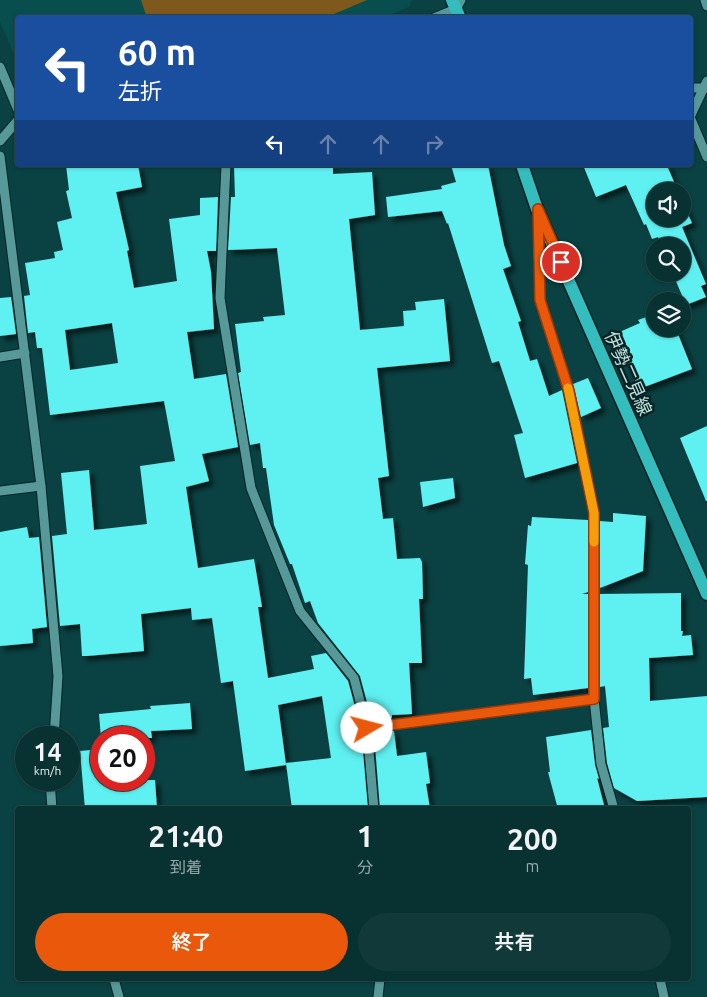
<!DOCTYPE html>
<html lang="ja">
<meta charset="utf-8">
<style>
:root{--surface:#083132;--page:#11393a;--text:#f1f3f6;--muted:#98a9ac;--line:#294c4d;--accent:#ea580c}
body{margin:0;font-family:Ubuntu,"Noto Sans JP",sans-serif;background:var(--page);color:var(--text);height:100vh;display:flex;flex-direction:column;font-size:19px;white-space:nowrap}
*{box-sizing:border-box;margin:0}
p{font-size:16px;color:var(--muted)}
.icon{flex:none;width:28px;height:28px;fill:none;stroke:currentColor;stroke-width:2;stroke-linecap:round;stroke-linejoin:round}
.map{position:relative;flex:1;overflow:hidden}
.side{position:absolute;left:15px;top:806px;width:676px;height:175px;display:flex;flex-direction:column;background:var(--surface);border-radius:5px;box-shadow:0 1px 4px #0004,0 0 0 1px var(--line)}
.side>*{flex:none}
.guide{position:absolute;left:15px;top:15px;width:678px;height:152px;border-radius:5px;box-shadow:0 1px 4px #0004,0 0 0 1px var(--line);background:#1a4fa0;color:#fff;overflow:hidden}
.controls{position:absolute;left:646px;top:182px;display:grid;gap:10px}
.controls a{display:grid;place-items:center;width:45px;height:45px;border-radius:50%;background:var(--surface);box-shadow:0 1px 4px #0004,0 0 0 1px var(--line);font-size:25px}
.speed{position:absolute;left:15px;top:726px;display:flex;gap:10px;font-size:25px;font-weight:700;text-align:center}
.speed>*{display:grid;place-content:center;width:65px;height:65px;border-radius:50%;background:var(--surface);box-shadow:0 1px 4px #0004,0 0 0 1px var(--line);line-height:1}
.speed small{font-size:12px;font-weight:400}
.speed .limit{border:8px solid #d22;background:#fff;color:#111}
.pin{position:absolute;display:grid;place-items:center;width:42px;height:42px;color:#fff;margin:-21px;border:2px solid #fff;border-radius:50%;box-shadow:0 1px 5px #0007}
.me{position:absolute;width:55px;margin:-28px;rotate:82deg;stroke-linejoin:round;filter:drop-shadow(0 0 4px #0008)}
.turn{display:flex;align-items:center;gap:18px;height:105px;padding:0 20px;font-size:22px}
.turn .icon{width:65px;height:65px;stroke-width:2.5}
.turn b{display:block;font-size:35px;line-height:42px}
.lanes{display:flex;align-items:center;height:48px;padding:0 20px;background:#0003;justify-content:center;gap:25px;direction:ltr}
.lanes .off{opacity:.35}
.eta{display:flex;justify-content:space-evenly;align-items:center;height:85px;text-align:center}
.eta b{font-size:30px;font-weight:600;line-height:35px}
.action{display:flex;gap:10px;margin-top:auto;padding:10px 20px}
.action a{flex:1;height:58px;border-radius:30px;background:var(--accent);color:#fff;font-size:20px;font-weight:600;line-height:58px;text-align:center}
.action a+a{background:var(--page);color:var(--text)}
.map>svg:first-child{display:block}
</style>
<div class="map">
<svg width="707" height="997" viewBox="0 0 707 997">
<defs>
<filter id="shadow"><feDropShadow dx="4.5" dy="4.5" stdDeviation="2.5" flood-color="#0009"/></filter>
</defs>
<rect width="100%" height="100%" fill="#0a4142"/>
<!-- built -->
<polygon fill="#084e4f" points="0,0 412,0 409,7 382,18 18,18 17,62 0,22"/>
<!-- green -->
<polygon fill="#7f591b" points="141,0 367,0 327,17 147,18"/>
<!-- building -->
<g fill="#5ef0f1" fill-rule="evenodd" filter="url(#shadow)">
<path d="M 66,165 L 138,165 L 142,187 L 116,192 L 129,250 L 127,251 L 134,288 L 177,281 L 169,219 L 200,215 L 200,198 L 218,197 L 216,251 L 207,251 L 211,272 L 214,329 L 187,332 L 194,379 L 226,374 L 238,447 L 202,454 L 209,481 L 186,487 L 198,568 L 254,559 L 262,607 L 258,607 L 268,678 L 314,669 L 311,656 L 326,653 L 348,681 L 361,729 L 368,809 L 292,809 L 286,763 L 331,758 L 322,696 L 278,705 L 286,765 L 245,771 L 233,681 L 221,683 L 212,618 L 192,620 L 191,608 L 141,614 L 144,651 L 87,656 L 82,656 L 80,624 L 60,626 L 52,536 L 67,534 L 61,473 L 89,470 L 94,530 L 147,524 L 140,466 L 175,461 L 164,401 L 50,415 L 42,348 L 37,348 L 35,332 L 28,333 L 24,296 L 30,295 L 25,263 L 55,258 L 54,252 L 63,250 L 57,222 L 72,218 L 66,191 L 69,190 ZM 112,323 L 118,363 L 70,370 L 65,330 Z"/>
<polygon points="234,165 333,165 333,174 372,172 375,215 349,219 360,330 404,326 403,311 416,310 415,302 444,299 450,361 377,368 389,476 378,478 383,519 393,518 397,559 420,558 422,562 423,599 419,599 422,663 409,663 412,714 392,715 392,718 372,721 360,676 318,623 310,601 305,603 292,564 290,564 274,525 266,468 263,468 260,443 250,445 238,373 241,372 235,324 264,321 263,317 285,315 277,248 228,250 231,197 235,197"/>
<polygon points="451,165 488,165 504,245 511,266 503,269 521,321 518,322 530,361 537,359 549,396 562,390 577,463 525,478 514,435 523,433 499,361 492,363 448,223 447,224 442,211 388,217 386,197 442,189 441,186 456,182"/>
<polygon points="583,165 672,165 668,168 678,191 655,191 655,219 682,219 682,201 692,223 682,227 706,284 701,286 706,297 686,305 673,274 682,274 682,246 661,246 658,237 652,239 646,224 644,225 626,185 596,197"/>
<polygon points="11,297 16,334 0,336 0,298"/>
<polygon points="655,314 655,329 676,329 692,369 639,389 615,334 640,323 638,320"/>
<polygon points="588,378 601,408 581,417 573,384"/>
<polygon points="707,426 707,501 706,501 680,438"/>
<polygon points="453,478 455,498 423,507 420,482"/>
<polygon points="613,513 646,516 643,571 600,588 600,521 613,522"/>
<polygon points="532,517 588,520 588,592 582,594 588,594 588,688 533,695 531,678 524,679 528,565 525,564 528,525 531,526"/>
<polygon points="27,527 29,538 39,537 47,627 32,629 33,643 0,646 0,532"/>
<polygon points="681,593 681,631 683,631 682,636 691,635 693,655 649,658 650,701 707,696 707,797 637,801 614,788 607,763 603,728 609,727 605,686 600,687 600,594"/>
<polygon points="190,703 192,729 151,731 152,738 101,738 99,714 151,709 150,706"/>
<polygon points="591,730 595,765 599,779 597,778 605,809 558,809 548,772 550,772 546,737"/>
<polygon points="394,731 397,756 426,752 430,783 426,784 430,809 380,809 374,733"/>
<polygon points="101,749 101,780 155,780 157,809 85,809 80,751"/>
</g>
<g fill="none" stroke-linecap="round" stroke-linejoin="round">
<defs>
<g id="minor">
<polyline points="705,0 707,6"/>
<polyline points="434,18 456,9 461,0"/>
<polyline points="0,67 18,110"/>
<polyline points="707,81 690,117 707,157"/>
<polyline points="690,88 707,88"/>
<polyline points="0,141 18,120"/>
<polyline points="0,156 41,486 58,676 54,738"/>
<polyline points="226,165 220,298 251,488 300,611 354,678 367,728 374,809"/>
<polyline points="538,217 540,300 569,391 594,513 594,699 601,764 614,809"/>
<polyline points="0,357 25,353"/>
<polyline points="0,491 41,486"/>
<polyline points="367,728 594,699"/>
<polyline points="50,780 52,809"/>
<polyline points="114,979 119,997"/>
<polyline points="660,979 664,997"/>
<polyline points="378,997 380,979"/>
</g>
<g id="major">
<polyline points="452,0 460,18"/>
<polyline points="522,165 537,209 707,594"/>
</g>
</defs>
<!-- minor casing -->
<use href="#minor" stroke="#012626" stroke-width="11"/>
<!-- major casing -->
<use href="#major" stroke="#012626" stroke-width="15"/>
<!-- minor -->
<use href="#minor" stroke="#579998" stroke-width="9"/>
<!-- major -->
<use href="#major" stroke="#35bcbc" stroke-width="12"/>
</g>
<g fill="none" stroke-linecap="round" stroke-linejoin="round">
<defs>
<polyline id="route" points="367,728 594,699 594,513 569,391 540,300 538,209 561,262"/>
</defs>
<!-- route casing -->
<use href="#route" stroke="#983908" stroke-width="12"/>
<!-- route -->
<use href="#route" stroke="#ea580c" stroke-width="9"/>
<!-- slow -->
<polyline stroke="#f59e0b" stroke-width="9" points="568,388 594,513 594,542"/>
</g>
<g text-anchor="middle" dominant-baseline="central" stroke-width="5" stroke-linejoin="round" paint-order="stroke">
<!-- street labels -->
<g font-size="18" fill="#c0e0df" stroke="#082525">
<text transform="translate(629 373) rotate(66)">伊勢二見線</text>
</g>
</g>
</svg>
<div class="controls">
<a><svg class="icon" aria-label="sound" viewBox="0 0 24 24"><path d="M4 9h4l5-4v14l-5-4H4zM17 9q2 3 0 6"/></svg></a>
<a><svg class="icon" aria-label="search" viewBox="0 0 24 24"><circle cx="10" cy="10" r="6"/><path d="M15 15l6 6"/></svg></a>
<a><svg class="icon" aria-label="layers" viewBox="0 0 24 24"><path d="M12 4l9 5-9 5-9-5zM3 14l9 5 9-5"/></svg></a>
</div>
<div class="speed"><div>14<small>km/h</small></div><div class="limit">20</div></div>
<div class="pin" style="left:561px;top:262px;background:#d93025"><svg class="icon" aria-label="arrive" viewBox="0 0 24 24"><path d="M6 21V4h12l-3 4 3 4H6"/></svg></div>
<svg class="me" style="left:367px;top:728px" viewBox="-20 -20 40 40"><circle r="19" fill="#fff"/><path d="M0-13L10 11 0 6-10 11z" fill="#ea580c"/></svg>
<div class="guide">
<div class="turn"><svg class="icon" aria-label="left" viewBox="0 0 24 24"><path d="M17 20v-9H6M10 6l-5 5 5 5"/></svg><div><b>60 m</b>左折</div></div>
<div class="lanes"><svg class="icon" aria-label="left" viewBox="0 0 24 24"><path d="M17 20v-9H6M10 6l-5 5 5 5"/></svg><svg class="icon off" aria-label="ahead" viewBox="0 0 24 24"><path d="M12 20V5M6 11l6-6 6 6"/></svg><svg class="icon off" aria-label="ahead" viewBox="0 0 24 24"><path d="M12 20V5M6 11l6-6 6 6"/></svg><svg class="icon off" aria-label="right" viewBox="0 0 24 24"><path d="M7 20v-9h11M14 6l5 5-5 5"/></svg></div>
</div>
<section class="side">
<div class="eta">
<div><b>21:40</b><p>到着</p></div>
<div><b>1</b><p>分</p></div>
<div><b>200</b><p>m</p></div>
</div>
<div class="action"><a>終了</a><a>共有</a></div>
</section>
</div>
